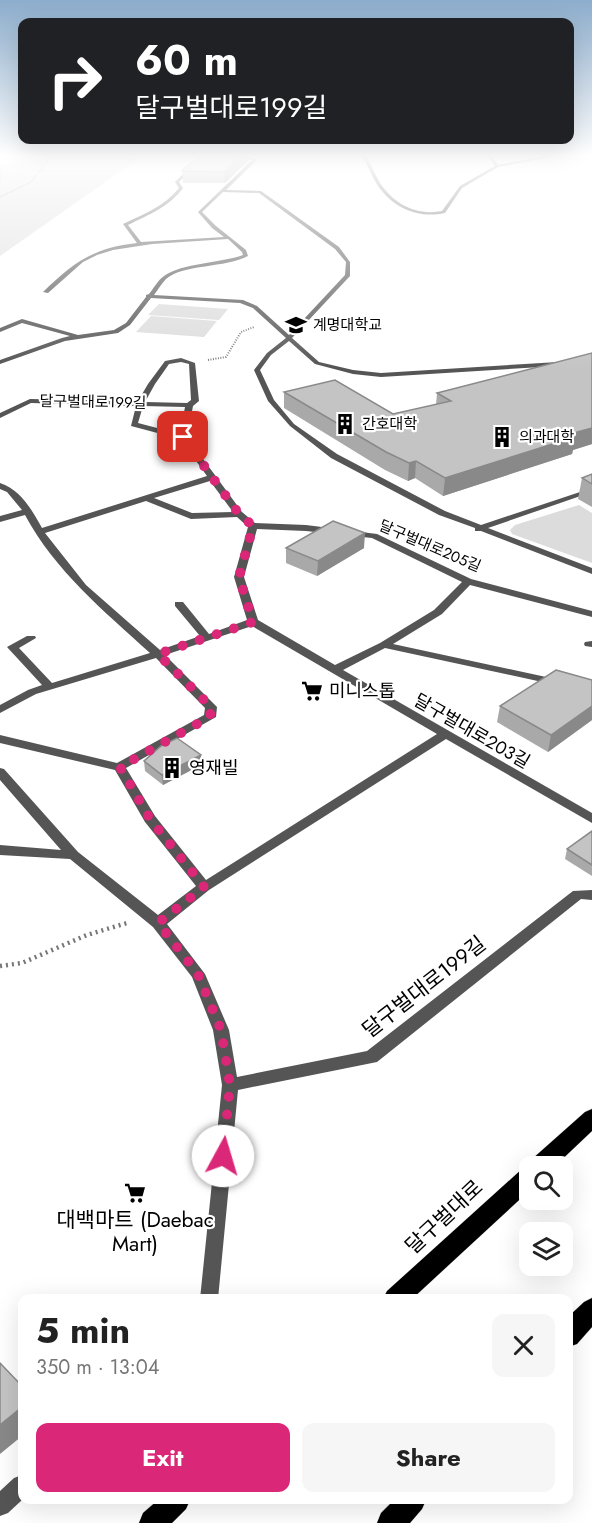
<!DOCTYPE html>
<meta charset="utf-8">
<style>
:root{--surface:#fff;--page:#f6f6f6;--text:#222;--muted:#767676;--accent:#db2777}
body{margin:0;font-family:Jost,"Noto Sans KR",sans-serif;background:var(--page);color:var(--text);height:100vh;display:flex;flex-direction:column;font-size:22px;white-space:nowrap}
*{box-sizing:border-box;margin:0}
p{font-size:20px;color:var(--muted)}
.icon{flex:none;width:33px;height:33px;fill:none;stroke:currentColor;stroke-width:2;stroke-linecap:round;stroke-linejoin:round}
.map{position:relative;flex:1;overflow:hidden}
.drawer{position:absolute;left:18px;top:1294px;width:555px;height:210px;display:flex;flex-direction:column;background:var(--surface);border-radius:12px;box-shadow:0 6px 24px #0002}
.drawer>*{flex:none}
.guide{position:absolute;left:18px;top:18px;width:556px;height:126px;border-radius:12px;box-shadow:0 6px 24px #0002;background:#202124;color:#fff;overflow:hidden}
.tools{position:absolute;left:519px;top:1156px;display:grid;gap:12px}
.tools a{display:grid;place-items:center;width:54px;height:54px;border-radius:12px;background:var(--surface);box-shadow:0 6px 24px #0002;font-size:30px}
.pin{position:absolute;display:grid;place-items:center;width:51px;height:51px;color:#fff;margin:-26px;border-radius:12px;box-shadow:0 3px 9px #0006}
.me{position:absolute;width:66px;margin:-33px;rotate:6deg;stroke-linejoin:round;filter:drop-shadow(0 0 4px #0008)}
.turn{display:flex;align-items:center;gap:21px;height:126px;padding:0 18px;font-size:27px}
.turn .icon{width:78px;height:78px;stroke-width:2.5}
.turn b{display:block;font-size:42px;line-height:51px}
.round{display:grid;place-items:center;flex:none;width:63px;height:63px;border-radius:12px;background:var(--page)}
.head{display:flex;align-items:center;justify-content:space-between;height:102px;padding:0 18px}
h1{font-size:36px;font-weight:700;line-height:45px}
.cta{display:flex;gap:12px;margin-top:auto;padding:12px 18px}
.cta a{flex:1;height:69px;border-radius:12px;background:var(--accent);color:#fff;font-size:24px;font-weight:700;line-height:69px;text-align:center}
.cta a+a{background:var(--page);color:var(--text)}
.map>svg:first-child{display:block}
</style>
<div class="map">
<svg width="592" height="1523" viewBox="0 0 592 1523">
<rect width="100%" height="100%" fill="#fff"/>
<!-- green -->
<g fill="#dcdcdc">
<polygon points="59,155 113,155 138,159 0,256 0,165"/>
<polygon points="159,304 228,309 219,320 148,315"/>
<polygon points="151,316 217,321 204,337 136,332"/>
<polygon points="579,505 592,513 592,563 512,534 510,530 515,525"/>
</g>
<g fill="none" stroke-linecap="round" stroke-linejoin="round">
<defs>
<g id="primary">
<polygon points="592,1109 592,1131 554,1167 530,1167 530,1190 412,1299 383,1299 387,1291 522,1169 528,1167 531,1160 585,1112"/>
<polygon points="592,1298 592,1327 577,1344 568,1347 568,1317 584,1302"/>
<polygon points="158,1500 190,1500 186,1509 172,1523 139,1523 143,1513"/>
<polygon points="394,1500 426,1500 422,1509 410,1523 377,1523 381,1513"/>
</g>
</defs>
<!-- primary casing -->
<use href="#primary" stroke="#dbdbdb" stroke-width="1"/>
<!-- path-far2 -->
<g stroke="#777" stroke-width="1.5" stroke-dasharray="1 1.5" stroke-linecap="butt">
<polyline points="0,172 0,181"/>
<polyline points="0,197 31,182 52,155"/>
</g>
<!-- path-far1 -->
<polyline stroke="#777" stroke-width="2" stroke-dasharray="1 1.5" stroke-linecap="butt" points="208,360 226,357 241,332 254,327"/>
<!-- path -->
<polyline stroke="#777" stroke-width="4.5" stroke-dasharray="2 4" stroke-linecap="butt" points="0,966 22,963 87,935 127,923"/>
<!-- service -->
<g fill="#555" fill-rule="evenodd">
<path d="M 237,155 L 244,155 L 257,160 L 226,190 L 261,191 L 339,247 L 350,262 L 350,276 L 292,338 L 319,362 L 353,370 L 381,373 L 558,362 L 561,364 L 558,366 L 381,377 L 353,374 L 315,364 L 289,341 L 271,355 L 260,370 L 274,400 L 294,424 L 337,454 L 445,511 L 481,525 L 592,488 L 592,492 L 488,528 L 592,568 L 592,574 L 481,531 L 475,531 L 475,528 L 439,515 L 331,458 L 290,426 L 268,401 L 254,370 L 267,353 L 286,338 L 253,308 L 240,303 L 151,298 L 130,325 L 118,333 L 65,341 L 0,364 L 0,360 L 62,338 L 70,336 L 22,323 L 0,332 L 0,328 L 22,319 L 78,335 L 114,330 L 126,323 L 146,297 L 146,295 L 149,294 C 153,289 158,280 164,276 C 182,263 221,263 243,255 L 242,252 L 228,239 L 152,244 L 113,250 L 97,255 L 83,262 L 48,293 L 43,292 C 74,262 93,248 137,243 L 123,224 C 144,214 165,206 179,188 L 175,182 L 191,166 L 194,167 L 179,182 L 183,188 C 169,207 148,215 128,225 L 141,242 L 224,237 L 212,228 L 198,212 L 252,160 ZM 223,192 L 259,193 L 335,249 L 346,262 L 345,275 L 289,335 L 257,306 L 243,300 L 154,295 C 158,290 161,284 166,279 C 183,264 226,268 248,256 L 246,250 L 216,226 L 202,212 Z"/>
<path d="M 361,155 L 365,155 L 367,158 C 372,166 375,175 380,183 C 394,204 416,216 442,211 L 460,186 L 495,166 L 487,155 L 491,155 L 498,165 L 551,155 L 561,155 L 498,167 L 462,188 L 445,213 C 416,219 390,207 375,181 C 370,172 367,163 361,155 Z"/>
</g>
<!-- minor -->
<g fill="#555" fill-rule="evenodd">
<path d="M 181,358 L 195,363 L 199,401 L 193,406 L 187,437 L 242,512 L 255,523 L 306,525 L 377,534 L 471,579 L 592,611 L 592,617 L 470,585 L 442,614 L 393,644 L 560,680 L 561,682 L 556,685 L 385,648 L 343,670 L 592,813 L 592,823 L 446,739 L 209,890 L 167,924 L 205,974 L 229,1030 L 237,1077 L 367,1051 L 573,891 L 592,890 L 592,900 L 581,899 L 377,1062 L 238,1090 L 218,1299 L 200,1299 L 222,1085 L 213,1030 L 192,977 L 153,927 L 70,859 L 0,855 L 0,845 L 61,850 L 0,780 L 0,768 L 4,769 L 78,852 L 158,915 L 196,886 L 145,822 L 115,770 L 0,743 L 0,735 L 117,763 L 204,715 L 205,708 L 156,658 L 36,694 L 0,713 L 0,705 L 28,690 L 42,685 L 7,647 L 27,636 L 35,636 L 36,638 L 19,648 L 52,683 L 150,653 C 104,611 55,571 25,515 L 0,522 L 0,516 L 22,510 L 7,492 L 0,489 L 0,483 C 21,490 32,510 42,528 L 207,476 L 180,439 L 131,426 L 136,406 L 31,403 L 0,418 L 0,413 L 30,399 L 138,401 L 148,384 L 165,361 ZM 181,362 L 189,364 L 191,400 L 187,403 L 145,402 L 155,384 L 169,364 ZM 143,406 L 185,407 L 180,434 L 138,423 ZM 210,481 L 233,512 L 192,513 L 154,498 ZM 146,501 L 191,519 L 237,517 L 248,527 L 234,577 L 247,620 L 209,634 L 183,602 L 175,602 L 175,606 L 200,636 L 160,650 L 86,585 L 45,533 ZM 257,529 L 306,531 L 372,538 L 462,582 L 434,610 L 380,643 L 335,665 L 258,620 L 244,577 ZM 252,626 L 437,734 L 206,880 L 155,816 L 126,768 L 216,717 L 217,707 L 165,655 Z"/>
<polygon points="592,641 592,647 585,646 584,644 585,642"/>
<polygon points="22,1475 22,1500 8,1513 0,1516 0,1491 14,1478"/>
</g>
<!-- primary -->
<use href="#primary" fill="#000" fill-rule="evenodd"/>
</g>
<!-- wall -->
<g fill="#a9a9a9">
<polygon points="248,161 225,183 183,183 183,181 182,170"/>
<polygon points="592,353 592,444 573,450 572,454 443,496 415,478 408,481 385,470 284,408 284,392 393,414 436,405 437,393"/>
<polygon points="592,474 592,507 578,499 582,478"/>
<polygon points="286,548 364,548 317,576 286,563"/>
<polygon points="592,680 592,720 548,752 497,722 500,706"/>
<polygon points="144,761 201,765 163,785 145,771"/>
<polygon points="592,831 592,876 565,859 567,849"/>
</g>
<!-- shaded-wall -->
<g fill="#898989">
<polygon points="242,155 248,155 248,161 225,183 224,172"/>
<polygon points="592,428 592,444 573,450 572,454 443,496 445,478 570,434"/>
<polygon points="416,461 415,478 408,481 409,463"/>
<polygon points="365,533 364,548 317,576 318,561"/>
<polygon points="592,706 592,720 548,752 551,735"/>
<polygon points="201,755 201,765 163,785 162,775"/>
<polygon points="22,1407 22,1436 0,1454 0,1425"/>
</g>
<!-- building -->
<g fill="#c4c4c4" stroke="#898989" stroke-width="1.5">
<polygon points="203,155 242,155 224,172 183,171 182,170"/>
<polygon points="592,353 592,428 570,434 575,437 445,478 416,461 409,463 386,452 284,392 335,380 393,414 451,401 437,393"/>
<polygon points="592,474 592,484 582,478"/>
<polygon points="333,521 365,533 318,561 286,548"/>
<polygon points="556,670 592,680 592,706 551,735 500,706"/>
<polygon points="177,738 201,755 162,775 144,761 161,746"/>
<polygon points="592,831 592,865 567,849"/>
<polygon points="0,1363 22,1386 22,1407 0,1425"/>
</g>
<!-- sky -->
<linearGradient id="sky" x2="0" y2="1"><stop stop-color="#8cadcc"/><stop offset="0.42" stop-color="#fff"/><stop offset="1" stop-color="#fff" stop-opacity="0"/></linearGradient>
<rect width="592" height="369" fill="url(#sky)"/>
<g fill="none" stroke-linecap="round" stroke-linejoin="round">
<!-- route -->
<polyline stroke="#db2777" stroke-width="10" stroke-dasharray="0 18" points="183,437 239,514 253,526 239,577 253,622 158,654 211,707 210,717 120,767 150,819 204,887 158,923 198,974 221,1030 230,1085 223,1156"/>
</g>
<!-- icons -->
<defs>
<symbol id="university-bare" viewBox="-9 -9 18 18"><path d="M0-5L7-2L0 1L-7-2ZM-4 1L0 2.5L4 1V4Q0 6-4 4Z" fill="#000" stroke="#fff" stroke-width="2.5" paint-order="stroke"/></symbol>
<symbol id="building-bare" viewBox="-9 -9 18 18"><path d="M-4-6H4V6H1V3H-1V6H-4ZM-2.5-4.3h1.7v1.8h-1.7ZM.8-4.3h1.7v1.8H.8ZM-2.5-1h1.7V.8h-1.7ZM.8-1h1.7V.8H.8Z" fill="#000" stroke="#fff" stroke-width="2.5" paint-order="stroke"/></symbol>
<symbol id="supermarket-bare" viewBox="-9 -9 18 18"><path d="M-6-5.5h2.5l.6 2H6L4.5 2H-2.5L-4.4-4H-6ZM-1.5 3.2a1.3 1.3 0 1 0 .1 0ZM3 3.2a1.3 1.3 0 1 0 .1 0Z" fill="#000" stroke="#fff" stroke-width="2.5" paint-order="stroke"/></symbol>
</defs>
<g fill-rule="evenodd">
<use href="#university-bare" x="281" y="310" width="30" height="30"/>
<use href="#building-bare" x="330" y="409" width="30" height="30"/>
<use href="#building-bare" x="487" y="422" width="30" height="30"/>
<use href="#supermarket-bare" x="297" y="676" width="30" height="30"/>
<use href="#building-bare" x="157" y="753" width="30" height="30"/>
<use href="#supermarket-bare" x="120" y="1178" width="30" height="30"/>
</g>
<g text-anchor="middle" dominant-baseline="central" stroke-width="4.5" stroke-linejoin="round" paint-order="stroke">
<!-- far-poi labels -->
<g font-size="15" fill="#000" stroke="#fff" text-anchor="start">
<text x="313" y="325">계명대학교</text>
<text x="362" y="424">간호대학</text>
<text x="519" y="437">의과대학</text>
</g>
<!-- far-street labels -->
<g font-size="15" fill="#000" stroke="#fff">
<text transform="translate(93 402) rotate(1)">달구벌대로199길</text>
<text transform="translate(430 546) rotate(23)">달구벌대로205길</text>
</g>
<!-- poi labels -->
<g font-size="18" fill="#000" stroke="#fff" text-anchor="start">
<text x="329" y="691">미니스톱</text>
<text x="189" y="768">영재빌</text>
</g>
<!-- street labels -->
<g font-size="18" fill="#000" stroke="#fff">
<text transform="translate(472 731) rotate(30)">달구벌대로203길</text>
</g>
<!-- near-street labels -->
<g font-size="21" fill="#000" stroke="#fff">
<text transform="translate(424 987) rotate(-38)">달구벌대로199길</text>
<text transform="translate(444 1217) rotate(-43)">달구벌대로</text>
</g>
<!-- near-poi labels -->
<g font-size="21" fill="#000" stroke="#fff">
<text x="135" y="1220">대백마트 (Daebac<tspan x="135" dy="24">Mart)</tspan></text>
</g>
</g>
</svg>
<div class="tools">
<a><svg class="icon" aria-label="search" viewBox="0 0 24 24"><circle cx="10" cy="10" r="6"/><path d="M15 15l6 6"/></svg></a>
<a><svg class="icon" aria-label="layers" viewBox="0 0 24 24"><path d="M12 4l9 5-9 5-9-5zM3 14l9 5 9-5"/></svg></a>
</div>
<div class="pin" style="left:183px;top:437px;background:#d93025"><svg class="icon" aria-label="arrive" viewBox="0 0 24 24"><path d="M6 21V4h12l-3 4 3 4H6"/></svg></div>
<svg class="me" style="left:223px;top:1156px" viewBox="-20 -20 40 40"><circle r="19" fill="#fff"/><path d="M0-13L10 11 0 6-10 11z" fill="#db2777"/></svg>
<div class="guide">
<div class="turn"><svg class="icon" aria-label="right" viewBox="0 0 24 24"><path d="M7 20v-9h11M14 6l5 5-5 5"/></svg><div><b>60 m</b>달구벌대로199길</div></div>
</div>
<section class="drawer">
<div class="head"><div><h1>5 min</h1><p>350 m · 13:04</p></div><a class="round"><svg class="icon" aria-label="close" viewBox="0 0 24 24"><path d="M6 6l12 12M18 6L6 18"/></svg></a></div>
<div class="cta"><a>Exit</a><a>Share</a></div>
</section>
</div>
